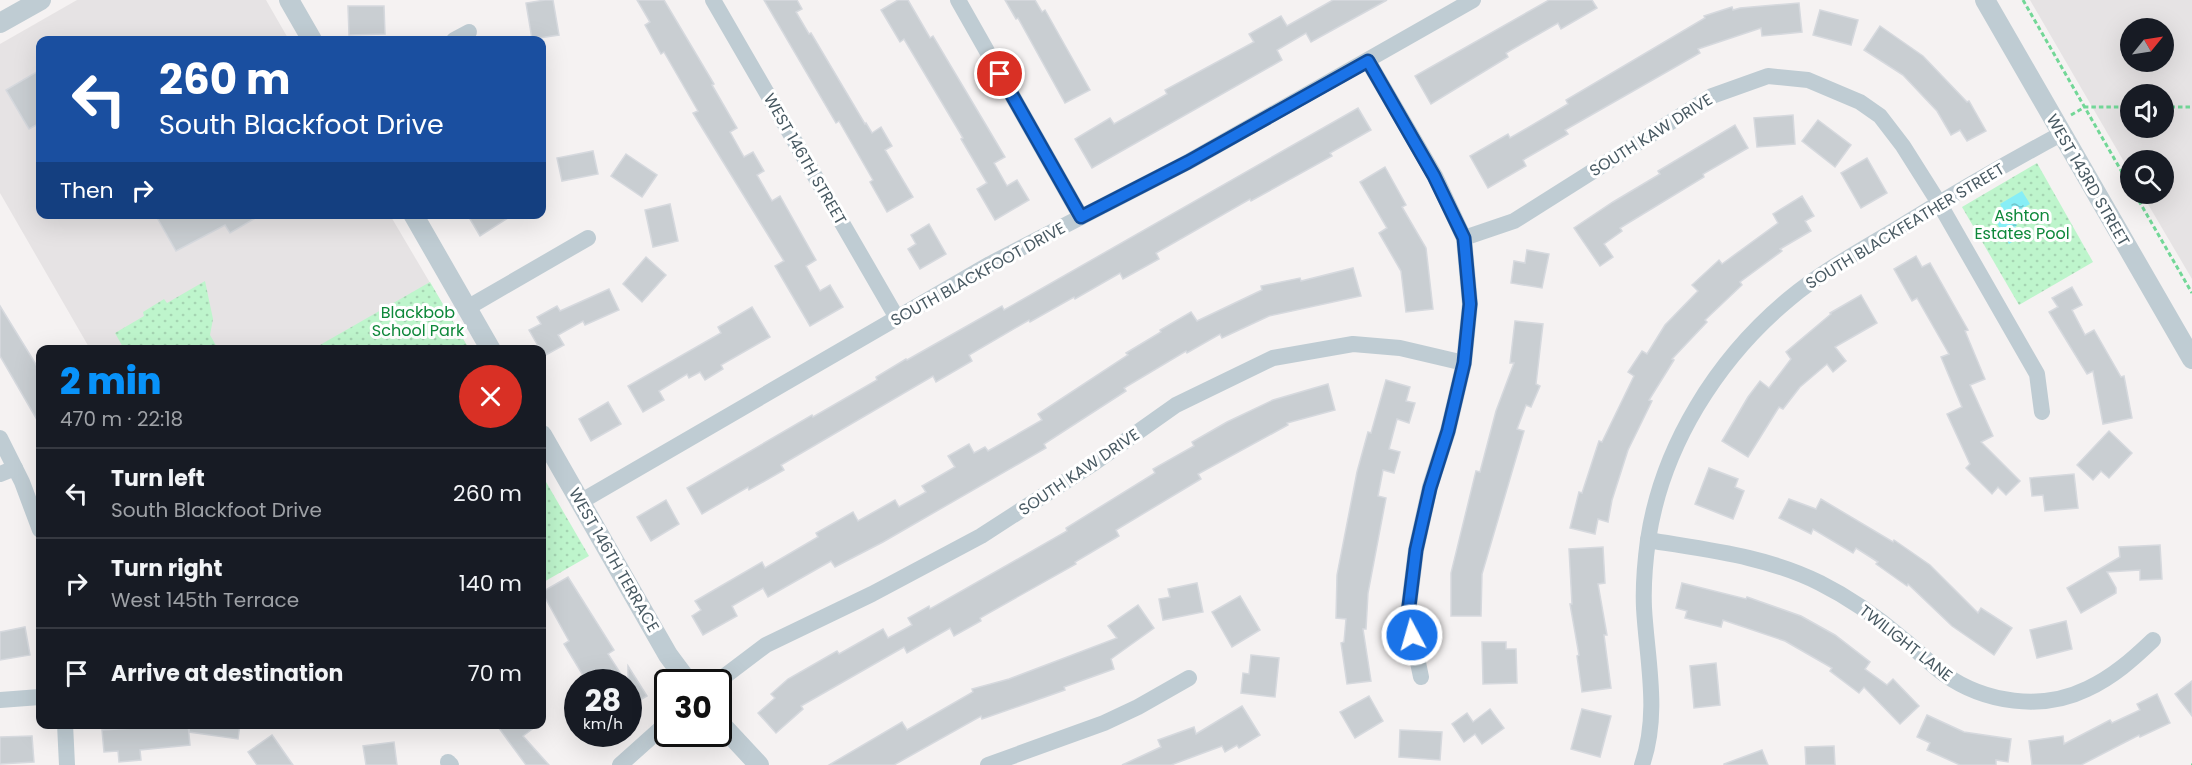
<!DOCTYPE html>
<meta charset="utf-8">
<style>
:root{--surface:#171b24;--page:#242831;--text:#f1f3f6;--muted:#9ea1a6;--line:#363941;--accent:#0892f9}
body{margin:0;font-family:Poppins,sans-serif;background:var(--page);color:var(--text);height:100vh;display:flex;flex-direction:column;font-size:22px;white-space:nowrap}
*{box-sizing:border-box;margin:0}
p{font-size:20px;color:var(--muted)}
.icon{flex:none;width:33px;height:33px;fill:none;stroke:currentColor;stroke-width:2;stroke-linecap:round;stroke-linejoin:round}
.map{position:relative;flex:1;overflow:hidden}
.side{position:absolute;left:36px;top:345px;width:510px;height:384px;display:flex;flex-direction:column;background:var(--surface);border-radius:12px;box-shadow:0 6px 24px #0002}
.side>*{flex:none}
.hud{position:absolute;left:36px;top:36px;width:510px;height:183px;border-radius:12px;box-shadow:0 6px 24px #0002;background:#1a4fa0;color:#fff;overflow:hidden}
.needle{width:39px;rotate:60deg}
.controls{position:absolute;left:2120px;top:18px;display:grid;gap:12px}
.controls a{display:grid;place-items:center;width:54px;height:54px;border-radius:50%;background:var(--surface);box-shadow:0 6px 24px #0002;font-size:30px}
.speed{position:absolute;left:564px;top:669px;display:flex;gap:12px;font-size:30px;font-weight:700;text-align:center}
.speed>*{display:grid;place-content:center;width:78px;height:78px;border-radius:50%;background:var(--surface);box-shadow:0 6px 24px #0002;line-height:1}
.speed small{font-size:15px;font-weight:400}
.speed .limit{border:3px solid #111;border-radius:9px;background:#fff;color:#111}
.pin{position:absolute;display:grid;place-items:center;width:51px;height:51px;color:#fff;margin:-26px;border:3px solid #fff;border-radius:50%;box-shadow:0 2px 6px #0007}
.me{position:absolute;width:66px;margin:-33px;rotate:354deg;stroke-linejoin:round;filter:drop-shadow(0 0 4px #0008)}
.turn{display:flex;align-items:center;gap:21px;height:126px;padding:0 24px;font-size:27px}
.turn .icon{width:78px;height:78px;stroke-width:2.5}
.turn b{display:block;font-size:42px;line-height:51px}
.then{display:flex;align-items:center;height:57px;padding:0 24px;background:#0003;gap:12px;font-size:22px}
.round{display:grid;place-items:center;flex:none;width:63px;height:63px;border-radius:32px;background:var(--page)}
.head{display:flex;align-items:center;justify-content:space-between;height:102px;padding:0 24px}
h1{font-size:36px;font-weight:800;line-height:45px;color:var(--accent)}
ul{padding:0;list-style:none}
li{display:flex;align-items:center;gap:18px;height:90px;padding:0 24px;border-top:2px solid var(--line)}
li div{flex:1}
li b{display:block;font-size:22px}
li em{font-style:normal}
.map>svg:first-child{display:block}
</style>
<div class="map">
<svg width="2192" height="765" viewBox="0 0 2192 765">
<defs>
<pattern id="grass-dots" width="8" height="8" patternUnits="userSpaceOnUse" patternTransform="scale(1.5)"><rect width="8" height="8" fill="#bef5cc"/><path d="M2 2h.1M6 6h.1" fill="none" stroke="#a5d4b2" stroke-width="1.8" stroke-linecap="round"/></pattern>
<pattern id="water-ripples" width="26" height="14" patternUnits="userSpaceOnUse" patternTransform="scale(1.5)"><rect width="26" height="14" fill="#87eef6"/><path d="M2 4q2-2 4 0t4 0M15 11q2-2 4 0t4 0" fill="none" stroke="#70c4cb"/></pattern>
</defs>
<rect width="100%" height="100%" fill="#f5f2f2"/>
<!-- education -->
<g fill="#e6e3e4" fill-rule="evenodd">
<polygon points="77,0 266,0 289,40 40,40 40,214 390,215 469,349 90,349 0,193 0,44"/>
<path d="M 2030,0 L 2192,0 L 2192,279 L 2142,194 L 2163,194 L 2163,160 L 2130,160 L 2130,172 ZM 2130,28 L 2163,28 L 2163,62 L 2130,62 ZM 2130,94 L 2163,94 L 2163,128 L 2130,128 Z"/>
</g>
<!-- grass -->
<g fill="url(#grass-dots)">
<polygon points="2037,163 2093,262 2019,305 1962,207"/>
<polygon points="205,281 213,319 210,335 218,349 124,349 115,333 144,316 143,312 164,299 167,303"/>
<polygon points="430,282 469,349 313,349"/>
<polygon points="542,475 589,556 542,583"/>
</g>
<!-- water -->
<polygon fill="url(#water-ripples)" points="2022,191 2030,204 2018,211 2020,215 2013,219 2017,225 2015,227 2021,236 2009,244 1995,220 1999,217 1996,212 2002,208 2000,204"/>
<!-- building -->
<g fill="#c9ced2" stroke="#d6d9de" stroke-width="1.5">
<polygon points="545,0 553,0 559,35 532,39 526,3"/>
<polygon points="637,0 664,0 714,84 712,85 737,128 730,132 744,157 753,152 764,171 757,175 772,201 780,196 816,260 806,266 820,291 830,285 843,307 810,326 775,266 784,261 693,113 698,111 664,52 661,54 645,25 650,22"/>
<polygon points="764,0 797,0 802,9 796,12 809,34 811,33 865,124 866,123 872,133 881,127 892,146 885,150 913,197 887,212 870,182 873,180 839,121 836,123"/>
<polygon points="898,0 908,0 930,38 933,36 986,125 1005,157 994,163 1007,186 1017,180 1029,200 995,220 977,189 987,183 961,139 963,138 904,39 900,42 881,10"/>
<polygon points="1005,0 1035,0 1042,12 1045,10 1090,90 1065,103 1018,18 1016,19"/>
<polygon points="1333,0 1387,0 1311,42 1306,33 1277,50 1282,60 1092,168 1075,139 1110,118 1114,124 1167,94 1165,90 1254,42 1249,34 1281,16 1287,26"/>
<polygon points="1549,0 1592,0 1597,8 1561,29 1558,23 1506,53 1508,57 1431,104 1415,76"/>
<polygon points="1799,3 1802,32 1762,36 1761,28 1698,49 1700,53 1565,130 1568,134 1523,160 1526,166 1488,188 1470,156 1508,134 1510,138 1568,104 1566,100 1705,18 1704,16 1732,7 1733,10 1740,8"/>
<polygon points="348,6 384,6 385,34 349,35"/>
<polygon points="1820,10 1858,20 1851,45 1813,35"/>
<polygon points="1880,26 1923,56 1967,102 1969,101 1986,131 1967,141 1960,130 1951,135 1937,111 1903,75 1864,50"/>
<polygon points="40,70 40,123 29,129 6,90"/>
<polygon points="1358,108 1371,130 1330,153 1332,156 1251,201 1250,199 1156,253 1159,259 1123,279 1120,273 1075,299 1074,297 1030,322 1029,320 969,355 972,361 936,382 933,376 781,465 784,470 749,490 748,487 702,514 687,488 812,415 813,417 877,380 876,377 906,359 907,360 1002,306 1004,310"/>
<polygon points="1793,115 1795,144 1757,147 1754,118"/>
<polygon points="1818,120 1851,145 1835,167 1802,141"/>
<polygon points="1735,125 1748,148 1703,174 1704,177 1620,228 1622,231 1604,244 1613,257 1600,266 1574,228 1613,202 1660,174 1658,171"/>
<polygon points="593,151 598,174 562,181 557,158"/>
<polygon points="626,154 657,175 642,197 611,176"/>
<polygon points="1867,158 1887,193 1861,208 1841,173"/>
<polygon points="1385,167 1406,205 1402,207 1426,248 1433,309 1406,312 1401,271 1379,233 1387,228 1360,182"/>
<polygon points="1802,196 1814,216 1805,221 1811,231 1780,249 1782,251 1740,282 1742,285 1705,320 1707,322 1672,359 1674,360 1649,400 1652,401 1628,450 1612,500 1608,522 1598,519 1595,534 1570,528 1579,492 1582,493 1599,441 1602,442 1634,376 1628,372 1642,351 1647,354 1665,325 1698,291 1692,285 1719,260 1722,264 1778,223 1773,214"/>
<polygon points="670,204 678,241 653,247 645,210"/>
<polygon points="155,214 262,214 230,233 225,225 176,251"/>
<polygon points="467,214 514,214 480,236"/>
<polygon points="929,224 946,254 920,269 908,249 916,244 911,235"/>
<polygon points="1527,250 1549,254 1542,288 1511,283 1514,261 1525,263"/>
<polygon points="1916,256 1922,267 1930,263 1968,330 1965,331 1985,379 1970,385 1993,436 1981,442 2020,481 2006,495 1998,487 1992,494 1966,468 1970,464 1947,414 1962,407 1941,357 1949,354 1917,298 1912,301 1894,269"/>
<polygon points="646,257 666,275 642,302 623,284"/>
<polygon points="1353,268 1361,296 1269,316 1222,338 1220,334 1187,353 1186,351 1124,388 1126,391 1044,444 1046,448 883,542 835,567 831,561 768,597 763,588 732,606 737,616 703,635 692,616 701,610 695,601 762,562 765,568 818,537 816,533 853,512 858,521 895,500 899,507 926,492 922,486 955,467 948,456 969,444 974,453 985,447 988,451 1042,420 1038,414 1128,355 1126,353 1161,332 1160,330 1191,312 1197,321 1262,290 1261,286 1300,278 1301,281"/>
<polygon points="2072,287 2082,305 2072,310 2085,335 2094,330 2121,377 2124,376 2132,418 2103,424 2093,371 2087,374 2049,312 2058,307 2052,298"/>
<polygon points="609,289 619,310 585,325 583,321 558,335 564,345 544,356 529,330 541,324 537,317 557,306 560,311"/>
<polygon points="1861,295 1877,323 1835,347 1846,361 1833,372 1827,364 1800,387 1783,409 1779,407 1748,457 1722,441 1748,397 1760,381 1769,388 1791,359 1786,352 1831,314 1830,313"/>
<polygon points="0,306 40,371 40,425 0,356"/>
<polygon points="752,307 770,337 721,365 723,369 705,380 700,372 689,378 687,374 659,391 664,400 643,412 628,386 721,333 718,327"/>
<polygon points="1515,321 1543,324 1536,384 1540,386 1531,407 1526,405 1517,429 1524,431 1482,574 1481,616 1451,616 1451,573 1476,471 1480,472 1496,411 1514,363 1510,363"/>
<polygon points="1386,380 1410,387 1406,401 1415,403 1409,423 1397,419 1389,449 1400,452 1394,473 1383,470 1378,496 1386,498 1368,593 1366,629 1363,629 1371,681 1347,684 1341,643 1344,642 1346,619 1336,618 1337,575 1357,472 1368,432 1371,433"/>
<polygon points="1328,384 1335,410 1287,423 1288,425 1198,474 1201,479 1116,530 1119,536 1075,562 1076,564 980,618 981,621 954,636 950,628 907,653 904,647 801,706 803,709 776,733 758,713 775,698 771,694 788,679 837,651 839,654 883,629 888,638 912,625 908,618 929,606 930,609 1067,531 1066,528 1155,473 1153,469 1194,446 1192,442 1227,422 1273,400"/>
<polygon points="608,402 621,424 591,441 579,419"/>
<polygon points="2109,431 2132,453 2109,478 2101,471 2093,480 2077,465"/>
<polygon points="1709,468 1738,479 1735,487 1744,491 1733,519 1695,504"/>
<polygon points="2074,474 2078,508 2045,511 2043,495 2032,496 2030,478"/>
<polygon points="1789,499 1816,509 1821,499 1893,542 1894,540 1930,565 1978,613 1981,608 2012,628 1994,655 1952,626 1908,584 1907,586 1876,564 1878,562 1856,548 1853,553 1813,529 1811,534 1779,518"/>
<polygon points="666,500 679,524 651,541 637,517"/>
<polygon points="2160,545 2162,579 2140,580 2140,570 2107,572 2116,588 2116,593 2081,613 2067,588 2120,557 2119,547"/>
<polygon points="1603,547 1605,583 1598,584 1607,635 1604,635 1611,688 1582,692 1577,656 1579,655 1570,604 1572,604 1569,549"/>
<polygon points="568,577 614,650 608,654 626,682 587,682 564,644 569,641 542,592"/>
<polygon points="1197,583 1203,612 1163,620 1159,599 1170,597 1168,589"/>
<polygon points="1682,583 1746,599 1747,597 1801,616 1835,635 1870,662 1865,669 1887,685 1893,679 1919,706 1900,724 1864,687 1859,693 1830,671 1832,668 1785,641 1723,620 1721,627 1685,618 1687,611 1676,608"/>
<polygon points="1240,596 1260,630 1232,647 1212,612"/>
<polygon points="1138,605 1154,628 1111,659 1114,669 1064,687 1065,690 1031,702 982,719 981,716 894,765 829,765 902,722 907,730 973,692 972,689 1009,679 1117,638 1108,626"/>
<polygon points="2066,621 2072,649 2037,658 2030,630"/>
<polygon points="25,627 30,655 0,660 0,632"/>
<polygon points="1482,642 1506,642 1506,649 1516,649 1517,683 1483,684"/>
<polygon points="1251,655 1279,658 1275,697 1241,693 1243,673 1249,674"/>
<polygon points="1716,663 1720,705 1694,708 1690,666"/>
<polygon points="628,666 647,696 628,707"/>
<polygon points="2192,681 2192,716 2175,694"/>
<polygon points="2157,694 2170,723 2140,737 2139,735 2081,765 2032,765 2029,741 2063,736 2064,744 2110,720 2112,723 2140,710 2137,704"/>
<polygon points="1369,696 1383,721 1355,738 1340,712"/>
<polygon points="1242,706 1260,735 1239,748 1237,745 1225,752 1222,746 1171,765 1122,765 1161,747 1158,740 1194,727 1196,734"/>
<polygon points="1490,709 1504,728 1482,744 1475,734 1464,742 1452,724 1467,713 1473,722"/>
<polygon points="1582,709 1611,716 1600,757 1571,749"/>
<polygon points="1927,715 1964,732 2011,739 2008,762 1996,760 1996,765 1960,765 1927,750 1930,743 1917,737"/>
<polygon points="149,724 188,724 190,745 140,750 141,760 119,762 118,751 104,752 102,730 149,727"/>
<polygon points="190,724 240,724 238,739 189,732"/>
<polygon points="496,724 539,724 523,736 549,765 526,765"/>
<polygon points="1400,730 1442,732 1440,760 1399,757"/>
<polygon points="272,735 293,765 257,765 248,752"/>
<polygon points="32,736 34,762 0,764 0,737"/>
<polygon points="394,742 397,765 366,765 363,746"/>
<polygon points="1834,746 1835,765 1806,765 1805,747"/>
<polygon points="1762,750 1768,765 1724,765 1724,764"/>
</g>
<g fill="none" stroke-linecap="round" stroke-linejoin="round">
<!-- path -->
<g stroke="#72d797" stroke-width="3" stroke-dasharray="4.5 3" stroke-linecap="butt">
<polyline points="2023,0 2130,186"/>
<polyline points="2163,107 2192,107"/>
<polyline points="2071,115 2085,107 2130,107"/>
<polyline points="2135,194 2192,293"/>
<polyline points="2191,765 2192,765"/>
</g>
<!-- minor -->
<g stroke="#bfccd3" stroke-width="16">
<polyline points="713,0 897,318"/>
<polyline points="958,0 1081,217"/>
<polyline points="454,40 469,32"/>
<polyline points="1368,61 1435,176 1464,238 1470,304 1464,363 1448,431 1430,487 1416,550 1408,614 1421,677"/>
<polyline points="1464,238 1514,221 1712,96 1768,76 1808,80 1860,102 1880,116 1903,146 1939,203 2037,374 2042,412"/>
<polyline points="467,308 588,238"/>
<polyline points="0,438 22,482 40,530"/>
<polyline points="0,474 15,468"/>
<polyline points="580,502 990,264 1188,162 1473,0"/>
<path d="M 1648,540 C 1707,550 1766,556 1820,583 C 1850,598 1877,617 1903,639 C 1917,650 1930,664 1944,674 C 1985,703 2042,711 2087,689 C 2113,677 2133,659 2153,640"/>
<polyline points="717,682 766,645 872,594 981,536 1094,463 1176,405 1273,358 1353,344 1400,348 1464,363"/>
<polyline points="0,700 40,697"/>
<polyline points="65,724 67,765"/>
<polyline points="448,762 451,765"/>
<polyline points="620,765 668,722"/>
<polyline points="988,765 1104,723 1138,707 1189,678"/>
<path d="M 1642,765 C 1660,713 1647,661 1644,608 C 1643,586 1645,562 1648,540 C 1662,446 1717,359 1789,299 C 1824,270 1865,248 1903,225 C 1955,193 2007,163 2061,134"/>
</g>
<!-- tertiary -->
<g stroke="#bfccd3" stroke-width="20">
<polyline points="289,0 312,40"/>
<polyline points="1985,0 2192,359"/>
<polyline points="0,23 41,0"/>
<polyline points="413,214 491,350"/>
<polyline points="542,435 668,655 688,682"/>
<polyline points="718,721 759,765"/>
</g>
</g>
<g fill="none" stroke-linecap="round" stroke-linejoin="round">
<defs>
<polyline id="route" points="1000,74 1081,217 1188,162 1368,61 1434,176 1464,238 1470,304 1464,363 1448,431 1430,488 1416,550 1408,614 1412,635"/>
</defs>
<!-- route casing -->
<use href="#route" stroke="#114b97" stroke-width="15"/>
<!-- route -->
<use href="#route" stroke="#1a73e8" stroke-width="10"/>
</g>
<g text-anchor="middle" dominant-baseline="central" stroke-width="6" stroke-linejoin="round" paint-order="stroke">
<!-- street labels -->
<g font-size="16" fill="#485962" stroke="#fff">
<text transform="translate(1651 135) rotate(-32)">SOUTH KAW DRIVE</text>
<text transform="translate(805 159) rotate(60)">WEST 146TH STREET</text>
<text transform="translate(2088 180) rotate(60)">WEST 143RD STREET</text>
<text transform="translate(1905 226) rotate(-31)">SOUTH BLACKFEATHER STREET</text>
<text transform="translate(978 274) rotate(-29)">SOUTH BLACKFOOT DRIVE</text>
<text transform="translate(1079 472) rotate(-34)">SOUTH KAW DRIVE</text>
<text transform="translate(614 560) rotate(60)">WEST 146TH TERRACE</text>
<text transform="translate(1906 643) rotate(38)">TWILIGHT LANE</text>
</g>
<!-- park labels -->
<g font-size="16" fill="#0e883a" stroke="#fff">
<text x="2022" y="215">Ashton<tspan x="2022" dy="18">Estates Pool</tspan></text>
<text x="418" y="312">Blackbob<tspan x="418" dy="18">School Park</tspan></text>
</g>
</g>
</svg>
<div class="controls">
<a><svg class="needle" viewBox="-14 -14 28 28"><path d="M0-13l5 13h-10z" fill="#e53935"/><path d="M0 13l5-13h-10z" fill="#9ea1a6"/></svg></a>
<a><svg class="icon" aria-label="sound" viewBox="0 0 24 24"><path d="M4 9h4l5-4v14l-5-4H4zM17 9q2 3 0 6"/></svg></a>
<a><svg class="icon" aria-label="search" viewBox="0 0 24 24"><circle cx="10" cy="10" r="6"/><path d="M15 15l6 6"/></svg></a>
</div>
<div class="speed"><div>28<small>km/h</small></div><div class="limit">30</div></div>
<div class="pin" style="left:1000px;top:74px;background:#d93025"><svg class="icon" aria-label="arrive" viewBox="0 0 24 24"><path d="M6 21V4h12l-3 4 3 4H6"/></svg></div>
<svg class="me" style="left:1412px;top:635px" viewBox="-20 -20 40 40"><circle r="17" fill="#1a73e8" stroke="#fff" stroke-width="3"/><path d="M0-11L8 9 0 5-8 9z" fill="#fff"/></svg>
<div class="hud">
<div class="turn"><svg class="icon" aria-label="left" viewBox="0 0 24 24"><path d="M17 20v-9H6M10 6l-5 5 5 5"/></svg><div><b>260 m</b>South Blackfoot Drive</div></div>
<div class="then">Then<svg class="icon" aria-label="right" viewBox="0 0 24 24"><path d="M7 20v-9h11M14 6l5 5-5 5"/></svg></div>
</div>
<section class="side">
<div class="head"><div><h1>2 min</h1><p>470 m · 22:18</p></div><a class="round" style="background:#d93025;color:#fff"><svg class="icon" aria-label="close" viewBox="0 0 24 24"><path d="M6 6l12 12M18 6L6 18"/></svg></a></div>
<ul>
<li><svg class="icon" aria-label="left" viewBox="0 0 24 24"><path d="M17 20v-9H6M10 6l-5 5 5 5"/></svg><div><b>Turn left</b><p>South Blackfoot Drive</p></div><em>260 m</em></li>
<li><svg class="icon" aria-label="right" viewBox="0 0 24 24"><path d="M7 20v-9h11M14 6l5 5-5 5"/></svg><div><b>Turn right</b><p>West 145th Terrace</p></div><em>140 m</em></li>
<li><svg class="icon" aria-label="arrive" viewBox="0 0 24 24"><path d="M6 21V4h12l-3 4 3 4H6"/></svg><div><b>Arrive at destination</b></div><em>70 m</em></li>
</ul>
</section>
</div>
